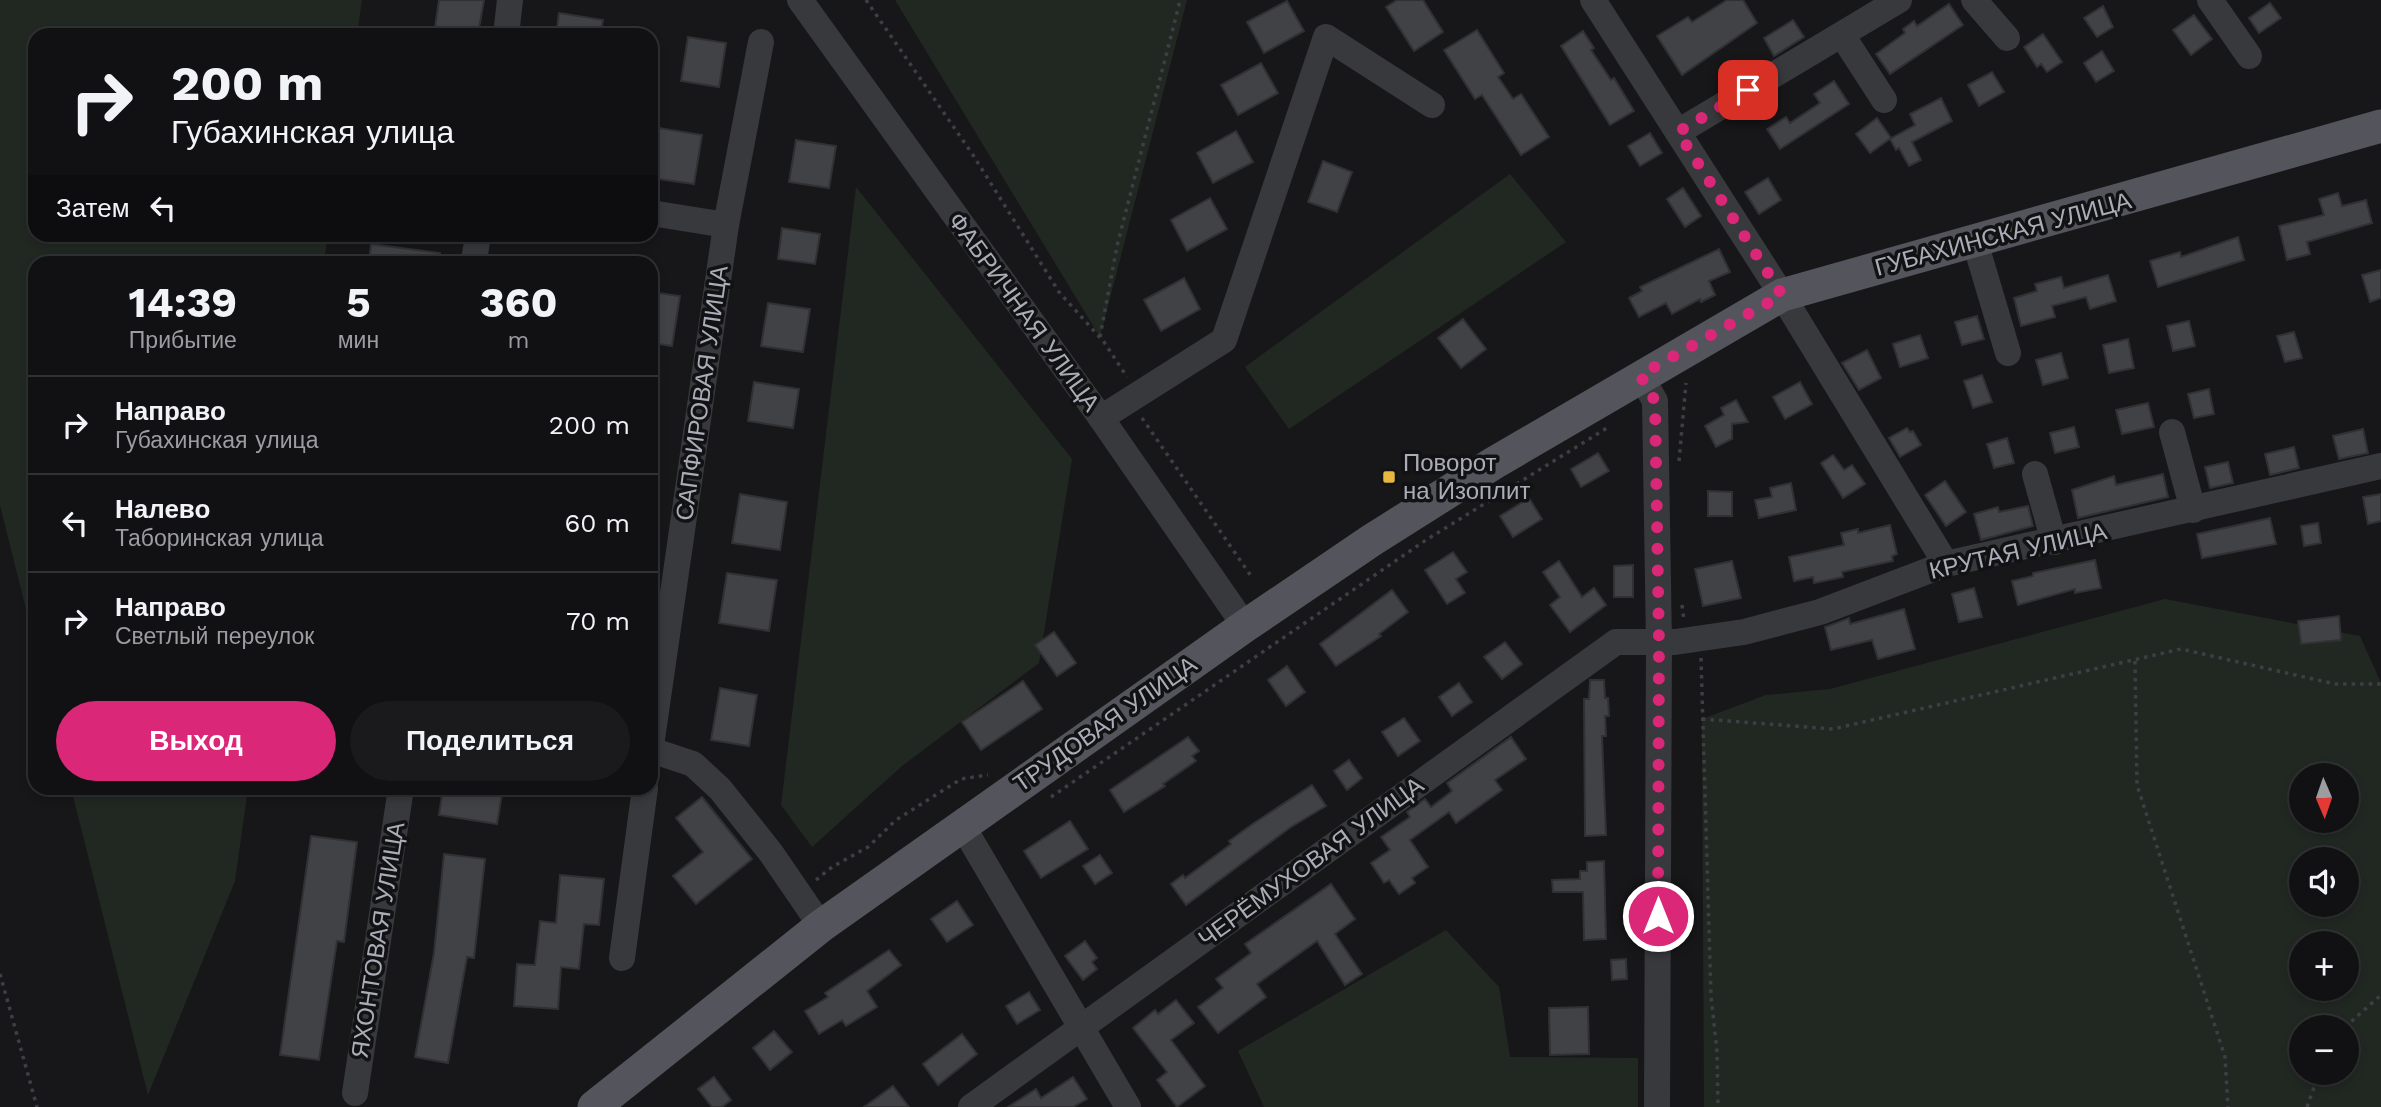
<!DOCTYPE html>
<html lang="ru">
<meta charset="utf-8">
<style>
:root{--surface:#111113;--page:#1a1a1c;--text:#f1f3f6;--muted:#9c9da0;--line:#303133;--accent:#db2777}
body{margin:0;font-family:"Work Sans",sans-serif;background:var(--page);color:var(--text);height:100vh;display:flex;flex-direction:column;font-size:26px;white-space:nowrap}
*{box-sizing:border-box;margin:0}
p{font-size:23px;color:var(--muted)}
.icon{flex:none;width:38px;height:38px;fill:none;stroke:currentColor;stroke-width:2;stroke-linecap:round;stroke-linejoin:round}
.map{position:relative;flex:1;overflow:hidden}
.side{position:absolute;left:28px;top:256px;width:630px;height:539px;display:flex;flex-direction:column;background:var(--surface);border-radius:21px;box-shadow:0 4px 10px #0003,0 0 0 2px var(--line)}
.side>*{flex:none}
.top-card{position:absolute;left:28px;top:28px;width:630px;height:214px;border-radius:21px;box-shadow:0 4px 10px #0003,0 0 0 2px var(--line);background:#111113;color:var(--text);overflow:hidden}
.needle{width:46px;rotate:178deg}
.fabs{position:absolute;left:2289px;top:763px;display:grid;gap:14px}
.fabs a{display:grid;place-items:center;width:70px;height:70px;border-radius:50%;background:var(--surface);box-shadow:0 4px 10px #0003,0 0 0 2px var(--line);font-size:35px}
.pin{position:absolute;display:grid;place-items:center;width:60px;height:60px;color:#fff;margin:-30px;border-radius:14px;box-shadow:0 4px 10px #0006}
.me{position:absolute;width:77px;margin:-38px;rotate:0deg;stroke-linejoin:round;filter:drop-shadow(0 0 5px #0008)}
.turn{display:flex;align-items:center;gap:24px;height:147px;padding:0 28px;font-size:32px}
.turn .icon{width:91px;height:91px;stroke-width:2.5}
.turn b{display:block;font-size:49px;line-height:60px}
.then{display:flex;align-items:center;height:66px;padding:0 28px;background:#0003;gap:14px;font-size:26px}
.eta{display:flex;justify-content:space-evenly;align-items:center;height:119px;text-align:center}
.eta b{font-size:42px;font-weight:700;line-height:49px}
.button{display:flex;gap:14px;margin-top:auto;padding:14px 28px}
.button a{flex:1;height:80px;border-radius:42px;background:var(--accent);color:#fff;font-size:28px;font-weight:700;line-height:80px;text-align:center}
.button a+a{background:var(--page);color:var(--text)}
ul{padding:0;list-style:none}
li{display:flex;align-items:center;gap:21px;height:98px;padding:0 28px;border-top:2px solid var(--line)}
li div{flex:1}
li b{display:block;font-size:26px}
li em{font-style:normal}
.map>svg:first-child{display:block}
</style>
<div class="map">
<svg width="2381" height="1107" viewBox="0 0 2381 1107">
<rect width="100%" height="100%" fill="#171719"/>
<!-- green -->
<g fill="#212822" fill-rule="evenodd">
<polygon points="0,0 362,0 357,35 35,35 35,234 328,235 324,262 35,262 35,645 0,505"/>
<polygon points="895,0 1187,0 1100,337"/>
<polygon points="1510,174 1566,242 1289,429 1245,367"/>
<polygon points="856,187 1072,459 1039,663 902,766 812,847 781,805"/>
<path d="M 2165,599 L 2360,636 L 2381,683 L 2381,1107 L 1704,1107 L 1702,719 L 1766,695 L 1830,689 ZM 2301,775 L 2347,775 L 2347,821 L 2301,821 ZM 2301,859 L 2347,859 L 2347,905 L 2301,905 ZM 2301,943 L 2347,943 L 2347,989 L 2301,989 ZM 2301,1027 L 2347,1027 L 2347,1073 L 2301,1073 Z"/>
<polygon points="71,788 248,788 235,881 148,1095"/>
<polygon points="1446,930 1499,987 1510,1057 1638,1058 1638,1107 1264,1107 1238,1051"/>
</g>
<!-- building -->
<g fill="#414246" stroke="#313134" stroke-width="2">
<polygon points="439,0 484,0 478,34 435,27"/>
<polygon points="1397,0 1423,0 1443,32 1414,51 1386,7"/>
<polygon points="1727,0 1743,0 1757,23 1682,75 1657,36 1688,17 1692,22"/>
<polygon points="1287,1 1304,31 1264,53 1247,22"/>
<polygon points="2270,3 2281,18 2259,33 2249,18"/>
<polygon points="1949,4 1963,25 1890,74 1876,54 1905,33 1903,29 1914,21 1917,26"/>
<polygon points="2103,6 2113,27 2097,37 2084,18"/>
<polygon points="559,13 603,20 600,35 556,35"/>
<polygon points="2194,15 2212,39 2191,55 2173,30"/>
<polygon points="1793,20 1804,37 1774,56 1764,38"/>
<polygon points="1477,30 1504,73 1498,77 1513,99 1521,94 1549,137 1521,155 1482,95 1475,99 1444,50"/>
<polygon points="1583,31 1594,48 1591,50 1611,80 1614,78 1634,111 1610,125 1561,46"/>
<polygon points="2043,34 2062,62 2047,72 2041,64 2037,67 2024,47"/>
<polygon points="688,37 726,43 719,87 681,81"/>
<polygon points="2102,51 2114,71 2096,82 2084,63"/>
<polygon points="1261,63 1278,93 1238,115 1221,85"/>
<polygon points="1992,72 2004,92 1979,106 1968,85"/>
<polygon points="1834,81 1849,104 1780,149 1767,129 1786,117 1790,123 1820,103 1814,94"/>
<polygon points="1941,98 1952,121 1912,142 1921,160 1909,166 1899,148 1896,150 1890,139 1915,125 1910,114"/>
<polygon points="1877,118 1891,138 1870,153 1856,134"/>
<polygon points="659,128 702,135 694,184 651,178"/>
<polygon points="1236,131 1253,162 1213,183 1197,153"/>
<polygon points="1650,133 1662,153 1640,166 1628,146"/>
<polygon points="796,140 836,146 829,188 789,182"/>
<polygon points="1323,161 1352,172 1337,212 1308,202"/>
<polygon points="1768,178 1781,200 1759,214 1745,192"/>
<polygon points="1683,188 1701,216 1685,227 1667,199"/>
<polygon points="2338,193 2342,206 2366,200 2372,223 2307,242 2310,254 2287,260 2279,226 2324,215 2319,199"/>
<polygon points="1210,198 1227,229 1187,251 1171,220"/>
<polygon points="782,228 820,234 815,264 778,259"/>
<polygon points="2238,237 2244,260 2158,287 2150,261 2180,252 2181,257"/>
<polygon points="371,244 440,253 439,262 369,262"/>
<polygon points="1719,249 1730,272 1709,281 1715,295 1701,302 1700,299 1672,314 1666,303 1639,317 1629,298 1642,291 1640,287"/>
<polygon points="2381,270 2381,298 2370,302 2362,275"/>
<polygon points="2108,275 2116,301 2090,309 2086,297 2052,306 2055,317 2021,326 2014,298 2037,291 2035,284 2061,277 2064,288"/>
<polygon points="1184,278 1200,309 1161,331 1144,300"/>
<polygon points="651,292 680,296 672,346 651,343"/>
<polygon points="768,303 810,309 803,352 761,346"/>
<polygon points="1977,316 1984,339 1962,345 1955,322"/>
<polygon points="1463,319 1486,349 1461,368 1438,338"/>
<polygon points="2189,321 2195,346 2173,351 2167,326"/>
<polygon points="2294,332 2302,358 2285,362 2277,336"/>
<polygon points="1920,335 1928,358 1900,367 1893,344"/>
<polygon points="2128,339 2134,368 2109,373 2103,345"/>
<polygon points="1867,350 1881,378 1859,390 1842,363"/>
<polygon points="2061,353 2068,378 2043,385 2036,360"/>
<polygon points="1982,375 1992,402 1973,408 1964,381"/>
<polygon points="754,382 799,389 793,428 748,421"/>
<polygon points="1800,382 1812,404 1785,419 1773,397"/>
<polygon points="2209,389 2214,414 2194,418 2188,394"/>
<polygon points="1736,400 1748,422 1732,424 1732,439 1716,447 1705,426 1724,415 1721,408"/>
<polygon points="2148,403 2154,427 2122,434 2116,410"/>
<polygon points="2074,427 2079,447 2055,453 2050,433"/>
<polygon points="1907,428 1910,432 1913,431 1921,445 1900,457 1889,438"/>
<polygon points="2363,429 2368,453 2339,459 2333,436"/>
<polygon points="2007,438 2014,463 1994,468 1987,444"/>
<polygon points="2294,447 2299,468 2270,475 2265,454"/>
<polygon points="1598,453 1609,471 1581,487 1571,469"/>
<polygon points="1833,455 1844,470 1852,465 1865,484 1843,498 1821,463"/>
<polygon points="2228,462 2233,483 2210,488 2205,467"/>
<polygon points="2163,474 2168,497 2078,518 2072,490 2114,476 2116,485"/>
<polygon points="1945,481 1966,512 1946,526 1925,495"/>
<polygon points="1791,483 1796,510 1759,518 1755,500 1772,497 1770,488"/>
<polygon points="1708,491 1732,492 1732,516 1708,516"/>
<polygon points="740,494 787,502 780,550 732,543"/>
<polygon points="2381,494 2381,521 2368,524 2363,497"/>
<polygon points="1529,498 1542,519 1513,537 1500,516"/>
<polygon points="2028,506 2033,526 1981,540 1974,514 1998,507 1999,512"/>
<polygon points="2270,518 2276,544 2202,558 2197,534"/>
<polygon points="2318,523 2321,543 2304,546 2301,526"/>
<polygon points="1890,525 1897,554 1892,556 1893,561 1842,572 1843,577 1814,583 1813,577 1794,581 1789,557 1844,545 1841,533 1858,529 1858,533"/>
<polygon points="1453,552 1467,572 1456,579 1465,593 1447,604 1425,570"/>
<polygon points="2095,560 2101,588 2075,593 2075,589 2018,605 2012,581 2033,576 2033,573"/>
<polygon points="1559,561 1582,597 1594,588 1606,605 1570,632 1550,605 1560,597 1543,572"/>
<polygon points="1732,561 1741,598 1703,606 1695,569"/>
<polygon points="1633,565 1633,597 1614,597 1614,566"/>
<polygon points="727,573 777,580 769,631 719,623"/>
<polygon points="1974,588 1982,617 1959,622 1952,594"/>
<polygon points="1392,590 1408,612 1379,634 1381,636 1336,666 1320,644"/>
<polygon points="1904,609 1915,649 1878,659 1872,640 1831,650 1825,627 1849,618 1850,624"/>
<polygon points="2339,616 2341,640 2301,644 2298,621"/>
<polygon points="1054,632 1076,663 1057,676 1035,645"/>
<polygon points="1505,642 1522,664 1502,679 1484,657"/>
<polygon points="1287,666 1305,692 1286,706 1268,680"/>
<polygon points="1590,680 1604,680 1605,698 1608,698 1609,716 1605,716 1606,736 1602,736 1606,835 1585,836 1584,699 1589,699"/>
<polygon points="1023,681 1042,709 981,750 962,722"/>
<polygon points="1459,683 1472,702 1452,716 1439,697"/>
<polygon points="720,688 757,695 749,746 711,740"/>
<polygon points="1404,718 1420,741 1398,756 1382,732"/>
<polygon points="1188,737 1199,751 1192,756 1196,761 1163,784 1165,786 1124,812 1110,790"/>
<polygon points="1511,737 1526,759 1495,780 1502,790 1456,823 1449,812 1410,840 1428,867 1412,878 1415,883 1399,894 1389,880 1384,883 1371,863 1390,850 1381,837 1410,817 1407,812 1425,799 1431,807 1452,791 1447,783"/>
<polygon points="1349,760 1362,778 1347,790 1334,771"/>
<polygon points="1312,785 1326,806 1291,827 1186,905 1171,884 1183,875 1185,878 1231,844 1229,841 1254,823"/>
<polygon points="443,788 503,788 497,824 439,815"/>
<polygon points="702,797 752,859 696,904 673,876 703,852 676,818"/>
<polygon points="1070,821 1088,849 1041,878 1024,851"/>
<polygon points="311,836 357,842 344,942 337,941 319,1060 280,1055"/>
<polygon points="444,854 485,859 474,958 467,957 448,1063 415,1057 434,953"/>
<polygon points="1100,855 1112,873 1095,884 1083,866"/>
<polygon points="1604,861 1606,939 1584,940 1583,892 1553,892 1552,880 1580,879 1580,871 1587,871 1587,862"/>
<polygon points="560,875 604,879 599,925 584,924 579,969 561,967 558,1009 514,1006 517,964 535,965 540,921 556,923"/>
<polygon points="1331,884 1355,919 1335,934 1362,974 1345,985 1317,941 1257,984 1266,997 1218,1033 1198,1007 1223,988 1216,979 1251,953 1245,944"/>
<polygon points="957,901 973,925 947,942 931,919"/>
<polygon points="1085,941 1097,958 1092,962 1097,969 1083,980 1065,956"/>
<polygon points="889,950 901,965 867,991 877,1007 846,1026 842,1020 819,1034 805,1011 828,997 825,993"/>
<polygon points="1626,959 1627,979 1612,980 1611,960"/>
<polygon points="1029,992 1040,1010 1017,1024 1006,1006"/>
<polygon points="1176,1000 1194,1023 1171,1040 1205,1086 1177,1107 1157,1080 1167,1072 1133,1028 1155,1010 1158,1014"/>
<polygon points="1588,1007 1589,1054 1550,1055 1549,1008"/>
<polygon points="774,1031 792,1052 770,1070 753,1048"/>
<polygon points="962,1034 977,1054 938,1085 923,1064"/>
<polygon points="714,1077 731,1100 722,1107 712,1107 698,1089"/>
<polygon points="1073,1077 1087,1099 1073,1107 1008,1107 1036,1089 1041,1098"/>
<polygon points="893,1086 909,1107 864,1107"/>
</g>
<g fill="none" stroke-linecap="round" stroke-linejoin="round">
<!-- path -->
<g stroke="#3e3f44" stroke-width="3.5" stroke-dasharray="3.5 5" stroke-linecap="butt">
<polyline points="866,0 973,155 1059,292 1104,342 1127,377"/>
<polyline points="1100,337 1117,246 1179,5 1178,0"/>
<polyline points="1142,418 1251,576"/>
<polyline points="1679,461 1686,383"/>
<polyline points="1682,605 1684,621"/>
<polyline points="1701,658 1711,996 1717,1052 1718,1107"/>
<polyline points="2135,661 2137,785 2225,1057 2228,1107"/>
<polyline points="1702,719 1833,729 2181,649 2335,684 2381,684"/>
<polyline points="1051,797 1426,540 1607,428"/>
<polyline points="816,880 832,867 868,847 896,820 961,779 988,775"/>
<polyline points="0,974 37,1107"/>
<polyline points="2345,1027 2381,995"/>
<polyline points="2307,1107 2319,1073"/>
</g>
<!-- minor -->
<g stroke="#38393d" stroke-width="26">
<polyline points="800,0 1101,418 1245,626"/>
<polyline points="1593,0 1782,295 1946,564"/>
<polyline points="1974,0 2007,38"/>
<polyline points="2210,0 2249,56"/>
<polyline points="506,35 510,0"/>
<polyline points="1842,35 1884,100"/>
<polyline points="1678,132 1899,0"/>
<polyline points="651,213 726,225"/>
<polyline points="1975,242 2008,353"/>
<polyline points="474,262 478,234"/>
<polyline points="1640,375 1655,401 1659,643 1657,1107"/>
<polyline points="1101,418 1224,340 1326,37 1432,105"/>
<polyline points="2172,432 2193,510"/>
<polyline points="2035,474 2054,542"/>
<polyline points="651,746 726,225 761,42"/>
<polyline points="651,750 693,764 720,789 771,853 821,926"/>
<polyline points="962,825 1128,1107"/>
<polyline points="622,958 645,788"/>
<polyline points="355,1093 401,788"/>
<polyline points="971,1107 1616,642 1675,642 1744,632 1820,612 1946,564 2381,466"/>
</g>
<!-- major -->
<polyline stroke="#54555c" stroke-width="33" points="594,1107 821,926 1245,626 1372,540 1494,463 1782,295 2381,126"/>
</g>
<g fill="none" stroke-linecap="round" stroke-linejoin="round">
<!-- route -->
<polyline stroke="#db2777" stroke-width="12" stroke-dasharray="0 21.6" points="1658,916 1659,643 1655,401 1640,375 1782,295 1678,132 1748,90"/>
</g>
<!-- markers -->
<rect fill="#e7b840" stroke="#121214" stroke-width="2.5" x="1382" y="470" width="14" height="14" rx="3.5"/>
<g text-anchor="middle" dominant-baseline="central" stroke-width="7" stroke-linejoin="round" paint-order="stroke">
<!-- street labels -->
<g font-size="24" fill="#aaadb8" stroke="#121214">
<text transform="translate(2003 234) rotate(-15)">ГУБАХИНСКАЯ УЛИЦА</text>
<text transform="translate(1024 312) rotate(54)">ФАБРИЧНАЯ УЛИЦА</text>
<text transform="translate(702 393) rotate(-82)">САПФИРОВАЯ УЛИЦА</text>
<text transform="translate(2018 551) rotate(-13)">КРУТАЯ УЛИЦА</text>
<text transform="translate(1105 724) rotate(-35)">ТРУДОВАЯ УЛИЦА</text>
<text transform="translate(1311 862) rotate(-36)">ЧЕРЁМУХОВАЯ УЛИЦА</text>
<text transform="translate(378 940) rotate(-81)">ЯХОНТОВАЯ УЛИЦА</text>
</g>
<!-- poi labels -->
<g font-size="24" fill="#aaadb8" stroke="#121214" text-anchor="start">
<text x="1403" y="463">Поворот<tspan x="1403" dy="28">на Изоплит</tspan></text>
</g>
</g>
</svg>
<div class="fabs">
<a><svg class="needle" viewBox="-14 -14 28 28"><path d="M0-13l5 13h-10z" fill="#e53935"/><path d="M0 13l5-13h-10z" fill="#9c9da0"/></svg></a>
<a><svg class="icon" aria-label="sound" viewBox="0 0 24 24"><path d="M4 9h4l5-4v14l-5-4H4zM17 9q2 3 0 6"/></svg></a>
<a>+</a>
<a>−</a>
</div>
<div class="pin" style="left:1748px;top:90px;background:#d93025"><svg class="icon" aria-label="arrive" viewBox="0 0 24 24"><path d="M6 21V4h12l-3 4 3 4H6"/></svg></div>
<svg class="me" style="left:1658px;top:916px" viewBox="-20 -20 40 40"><circle r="17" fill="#db2777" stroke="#fff" stroke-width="3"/><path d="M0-11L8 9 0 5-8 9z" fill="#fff"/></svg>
<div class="top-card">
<div class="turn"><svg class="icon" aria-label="right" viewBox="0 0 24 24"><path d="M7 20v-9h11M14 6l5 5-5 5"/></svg><div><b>200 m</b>Губахинская улица</div></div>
<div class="then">Затем<svg class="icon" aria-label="left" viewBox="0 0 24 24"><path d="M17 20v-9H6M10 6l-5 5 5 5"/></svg></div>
</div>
<section class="side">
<div class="eta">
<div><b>14:39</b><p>Прибытие</p></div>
<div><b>5</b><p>мин</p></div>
<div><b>360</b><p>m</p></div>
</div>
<ul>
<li><svg class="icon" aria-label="right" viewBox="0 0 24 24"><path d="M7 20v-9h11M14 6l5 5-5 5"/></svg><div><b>Направо</b><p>Губахинская улица</p></div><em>200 m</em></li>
<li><svg class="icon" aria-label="left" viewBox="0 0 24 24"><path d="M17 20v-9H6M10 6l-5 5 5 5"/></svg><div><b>Налево</b><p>Таборинская улица</p></div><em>60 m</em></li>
<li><svg class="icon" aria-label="right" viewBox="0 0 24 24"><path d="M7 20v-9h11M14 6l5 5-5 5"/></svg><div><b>Направо</b><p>Светлый переулок</p></div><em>70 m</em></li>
</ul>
<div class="button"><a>Выход</a><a>Поделиться</a></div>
</section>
</div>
